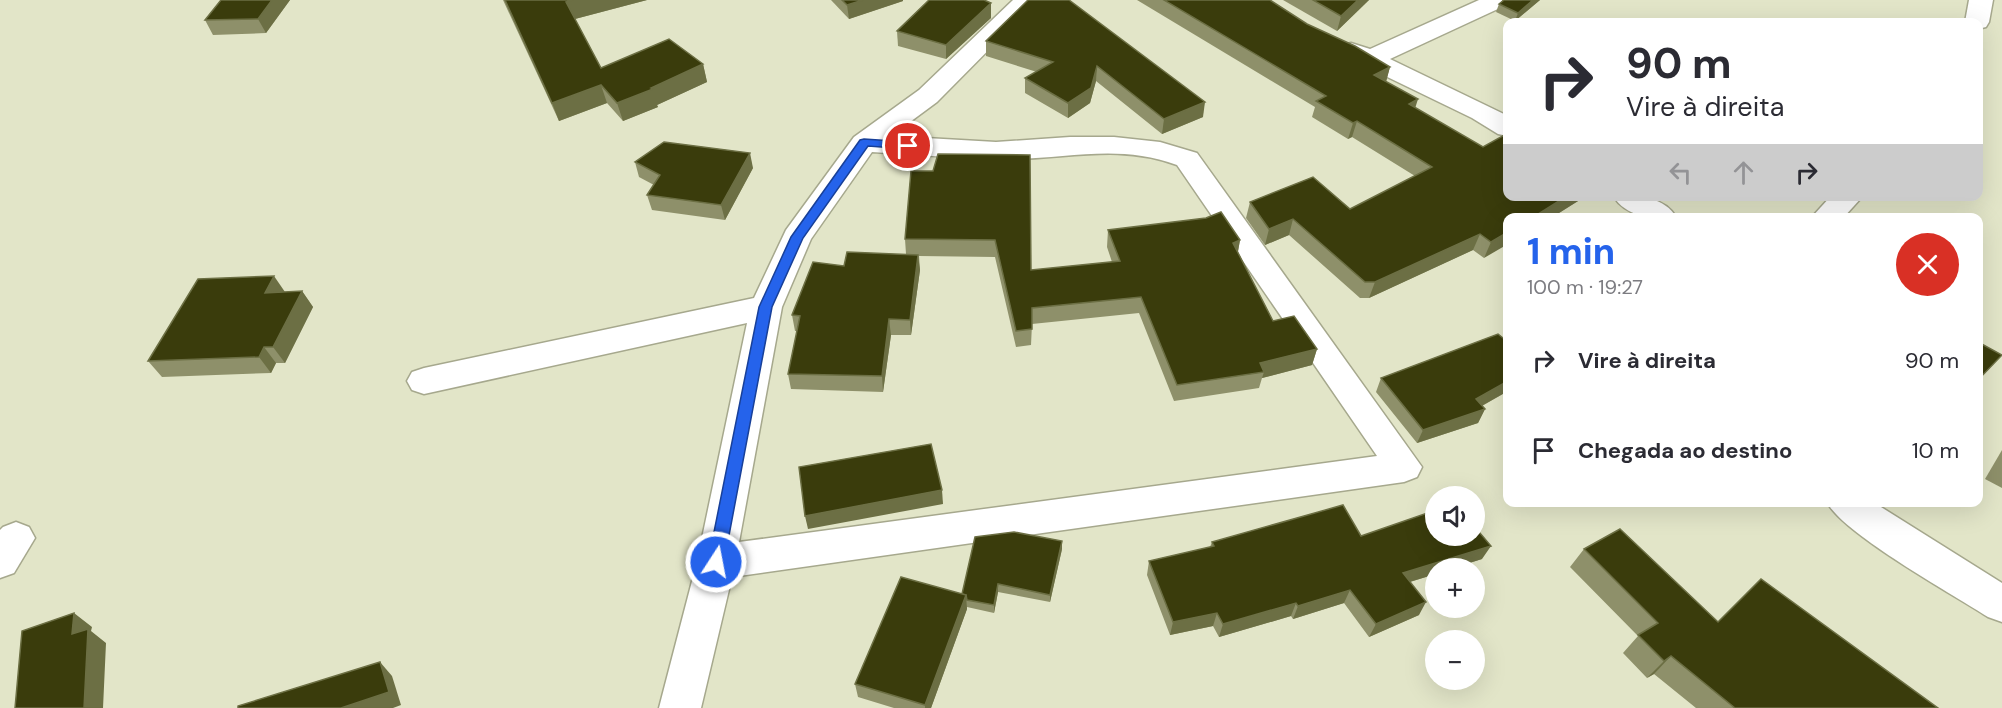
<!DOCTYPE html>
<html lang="pt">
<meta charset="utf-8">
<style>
:root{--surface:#fff;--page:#f2f2f3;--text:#2b2b33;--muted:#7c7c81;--accent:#2563eb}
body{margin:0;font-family:"DM Sans",sans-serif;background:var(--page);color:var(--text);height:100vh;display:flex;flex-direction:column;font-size:22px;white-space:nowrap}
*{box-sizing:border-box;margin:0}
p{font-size:20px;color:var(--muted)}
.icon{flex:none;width:33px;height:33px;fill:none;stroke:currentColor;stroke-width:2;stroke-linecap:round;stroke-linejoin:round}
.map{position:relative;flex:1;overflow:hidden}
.side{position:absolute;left:1503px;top:213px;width:480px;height:294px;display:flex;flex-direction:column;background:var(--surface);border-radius:12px;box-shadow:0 6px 24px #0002}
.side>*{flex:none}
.guide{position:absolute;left:1503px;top:18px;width:480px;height:183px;border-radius:12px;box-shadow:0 6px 24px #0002;background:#fff;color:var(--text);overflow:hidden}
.buttons{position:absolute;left:1425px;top:486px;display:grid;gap:12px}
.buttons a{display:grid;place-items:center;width:60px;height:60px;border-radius:50%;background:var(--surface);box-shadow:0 6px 24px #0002;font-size:30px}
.pin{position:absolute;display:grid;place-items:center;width:51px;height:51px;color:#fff;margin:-26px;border:3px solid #fff;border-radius:50%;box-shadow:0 2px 6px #0007}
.me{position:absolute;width:66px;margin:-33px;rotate:11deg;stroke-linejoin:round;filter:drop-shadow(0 0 4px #0008)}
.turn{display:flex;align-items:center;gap:21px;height:126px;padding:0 24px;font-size:27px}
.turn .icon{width:78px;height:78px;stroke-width:2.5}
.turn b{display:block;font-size:42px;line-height:51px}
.lanes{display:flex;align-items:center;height:57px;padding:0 24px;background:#0003;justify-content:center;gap:30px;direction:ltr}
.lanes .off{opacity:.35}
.round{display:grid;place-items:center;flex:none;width:63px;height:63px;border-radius:32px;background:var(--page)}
.head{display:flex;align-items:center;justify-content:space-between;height:102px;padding:0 24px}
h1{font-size:36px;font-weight:800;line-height:45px;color:var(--accent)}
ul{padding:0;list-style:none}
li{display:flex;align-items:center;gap:18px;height:90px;padding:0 24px}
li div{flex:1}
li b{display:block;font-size:22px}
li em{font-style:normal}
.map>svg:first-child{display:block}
</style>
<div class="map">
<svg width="2002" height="708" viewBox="0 0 2002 708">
<rect width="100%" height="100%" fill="#e2e5c8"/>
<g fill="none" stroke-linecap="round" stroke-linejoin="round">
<defs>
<g id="minor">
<path d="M 1013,0 L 1038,0 L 937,102 L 891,136 L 996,142 L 1070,137 L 1114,137 L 1160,142 L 1197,153 L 1422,467 L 1417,477 L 1404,482 L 732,577 L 701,708 L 659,708 L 697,562 L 747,323 L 424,394 L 412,390 L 407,381 L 412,372 L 424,368 L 754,298 L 786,230 L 854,137 L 919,90 ZM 872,152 C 919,155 966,159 1014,159 C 1071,158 1120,144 1177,165 L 1377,456 L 739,542 L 782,307 L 811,239 Z"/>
<polygon points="1479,0 1502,0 1504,3 1500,8 1390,59 1508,116 1508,136 1498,134 1472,118 1342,55 1339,50 1342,45 1351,43 1370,49"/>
<polygon points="1969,0 1993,0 1989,22 1986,27 1978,29 1978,22 1965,22"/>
<path d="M 1613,196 C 1637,196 1663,195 1677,218 C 1653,218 1628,219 1613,196 Z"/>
<polygon points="1831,196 1863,196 1843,218 1811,218"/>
<path d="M 1827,502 L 1873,502 L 2002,583 L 2002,622 L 1988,617 C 1954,595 1842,533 1827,502 Z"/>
<polygon points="16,522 29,527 35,538 14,573 0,578 0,530 3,527"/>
</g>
</defs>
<!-- minor casing -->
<use href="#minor" stroke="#a6a88d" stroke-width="3"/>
<!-- minor -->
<use href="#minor" fill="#fff" fill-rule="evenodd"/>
</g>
<!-- wall -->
<g fill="#8e906a">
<polygon points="221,0 290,0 266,33 213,35 205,20"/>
<polygon points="503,0 647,0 575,19 601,68 703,64 707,82 657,105 658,107 623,121 607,103 559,121"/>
<polygon points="831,0 903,0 903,1 849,19"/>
<polygon points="1028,0 1203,117 1162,134 1096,81 1090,103 1068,118 1025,93 1025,78 1037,72 986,56 986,41"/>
<polygon points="1137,0 1270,0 1307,24 1390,67 1386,81 1415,108 1483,147 1586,196 1551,218 1508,218 1484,258 1473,250 1369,298 1360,298 1289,235 1265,245 1246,218 1250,202 1350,209 1415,176 1352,137 1348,139 1312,117 1315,107"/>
<polygon points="1283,0 1369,0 1337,31"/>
<polygon points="1503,0 1540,0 1515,21 1496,12 1499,4"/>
<polygon points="991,18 946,59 898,46 897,31"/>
<polygon points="635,162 753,168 725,220 652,210 647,195 654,185 639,177"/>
<polygon points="911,171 1031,270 1112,262 1107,247 1108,230 1240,240 1238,252 1273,321 1317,349 1312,365 1262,378 1259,388 1174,401 1139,313 1032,324 1031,345 1016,347 995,257 919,256 920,270 911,335 891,335 883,392 791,389 788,374 797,331 795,331 792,315 844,266 906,254 905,239"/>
<polygon points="302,291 313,307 285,363 276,363 271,373 162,377 148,361 285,292"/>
<polygon points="1508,342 1508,391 1482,406 1485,409 1478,423 1417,443 1376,392 1381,378"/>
<polygon points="2002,450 2002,488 1985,479"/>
<polygon points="1361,536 1482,559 1410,582 1419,615 1369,637 1344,603 1293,619 1291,616 1219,637 1213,626 1170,635 1147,575 1149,561 1210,547 1212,542"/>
<polygon points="1062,549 1050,602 998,592 994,613 967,607 967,609 931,708 894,708 858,697 855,684 962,594"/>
<polygon points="1584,549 1718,622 1938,708 1696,708 1654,674 1647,678 1623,653 1638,636 1570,567"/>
</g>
<!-- shaded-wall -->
<g fill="#6c6f44">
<polygon points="272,0 290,0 266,33 258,19"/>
<polygon points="573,0 647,0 571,20 566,2"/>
<polygon points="863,0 903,0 903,1 849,19 847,5"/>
<polygon points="1358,0 1369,0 1337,31 1341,16"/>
<polygon points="1533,0 1540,0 1515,21 1518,13"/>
<polygon points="991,3 991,18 946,59 946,45"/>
<polygon points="703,64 707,82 657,105 658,107 623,121 617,103"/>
<polygon points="1097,66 1096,81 1090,103 1068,118 1068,103"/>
<polygon points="1390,67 1386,82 1374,75"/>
<polygon points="601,85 607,103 559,121 552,103"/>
<polygon points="1418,99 1413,115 1409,104"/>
<polygon points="1205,102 1203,117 1162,134 1164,119"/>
<polygon points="1357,121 1352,137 1348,139 1353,123"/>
<polygon points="750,153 753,168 725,220 721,205"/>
<polygon points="1567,196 1586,196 1551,218 1532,218"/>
<polygon points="1293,219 1289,235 1265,245 1269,229"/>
<polygon points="1508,232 1508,244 1484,258 1491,242"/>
<polygon points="1480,234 1473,250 1369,298 1375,282"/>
<polygon points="1240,240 1237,256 1233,243"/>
<polygon points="918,255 920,270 911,335 910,320"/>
<polygon points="274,276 285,292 265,293"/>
<polygon points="302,291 313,307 285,363 273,347"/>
<polygon points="889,319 891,335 883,392 882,376"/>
<polygon points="264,347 276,363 271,373 259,357"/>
<polygon points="1317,349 1312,365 1262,378 1264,372 1260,363"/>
<polygon points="1508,381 1508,391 1469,413 1476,399"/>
<polygon points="1485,409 1478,423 1417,443 1423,430"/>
<polygon points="942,490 943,504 808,529 805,516"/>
<polygon points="1062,541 1062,549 1050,602 1050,595"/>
<polygon points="1491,546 1482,559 1453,568 1436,568 1436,574 1396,586 1403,573"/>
<polygon points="998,584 998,592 994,613 994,605"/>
<polygon points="1350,590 1344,603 1293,619 1298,606"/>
<polygon points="966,595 967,609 931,708 925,708 925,705"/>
<polygon points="1426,602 1419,615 1369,637 1376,624"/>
<polygon points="1296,603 1291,616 1219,637 1223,624"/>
<polygon points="74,613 92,627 91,631 106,643 103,708 84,708 72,634"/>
<polygon points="1217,613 1213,626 1170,635 1173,622"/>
<polygon points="1671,656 1654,674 1647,678 1664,661"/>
<polygon points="380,662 392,676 401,705 393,708 341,708"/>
</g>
<!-- building -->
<g fill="#3a3c0c" stroke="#6c6f44" stroke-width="1.5">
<polygon points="221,0 272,0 258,19 205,20"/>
<polygon points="505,0 573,0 566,2 601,68 669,39 703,64 651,88 653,89 617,103 601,85 552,103"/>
<polygon points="842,0 863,0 847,5"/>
<polygon points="929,0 984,0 991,3 946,45 897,31"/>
<polygon points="1028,0 1069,0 1205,102 1164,119 1097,66 1091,88 1068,103 1025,78 1053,62 986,41"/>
<polygon points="1164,0 1270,0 1307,24 1355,46 1390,67 1374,75 1418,99 1409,104 1483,147 1508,133 1508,196 1567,196 1532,218 1508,218 1508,232 1491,242 1480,234 1375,282 1365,282 1293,219 1269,229 1250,202 1313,177 1350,209 1432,167 1357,121 1353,123 1316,101 1326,96"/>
<polygon points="1313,0 1358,0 1341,16"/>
<polygon points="1504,0 1533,0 1518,13 1499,4"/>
<polygon points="664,142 750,153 721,205 647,195 660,175 635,162"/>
<polygon points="938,154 1030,155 1031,270 1120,261 1108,230 1206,218 1221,212 1240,240 1233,243 1273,321 1294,316 1317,349 1260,363 1264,372 1177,385 1141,297 1032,308 1032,329 1016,331 995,240 905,239 911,171 933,171"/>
<polygon points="847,252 918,255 910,320 889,319 882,376 788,374 800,316 792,315 813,262 844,266"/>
<polygon points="274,276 265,293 302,291 273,347 264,347 259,357 148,361 198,279"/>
<polygon points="1498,334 1508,342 1508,381 1476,399 1485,409 1423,430 1381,378"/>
<polygon points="1978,342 2002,355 1978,380"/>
<polygon points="931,444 942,490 805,516 799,467"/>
<polygon points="1343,505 1361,536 1436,510 1436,536 1474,536 1474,526 1491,546 1403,573 1426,602 1376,624 1350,590 1298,606 1296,603 1223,624 1217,613 1173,622 1149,561 1214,546 1212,542"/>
<polygon points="1620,529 1718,622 1761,579 1938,708 1735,708 1671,656 1664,661 1638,635 1658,623 1584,549"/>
<polygon points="1014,532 1062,541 1050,595 998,584 994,605 967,600 966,595 962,594 975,537"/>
<polygon points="901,577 966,595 925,705 855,684"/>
<polygon points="74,613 72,634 88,629 84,708 15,708 22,631"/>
<polygon points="380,662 389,692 341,708 238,708 238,706"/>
</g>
<!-- route -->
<polygon fill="#2563eb" stroke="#184099" stroke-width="1.5" points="864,139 908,142 914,146 908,149 868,146 803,238 772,307 724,562 721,567 716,569 710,567 708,562 759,307 791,237 860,140"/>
</svg>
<div class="buttons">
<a><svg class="icon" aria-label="sound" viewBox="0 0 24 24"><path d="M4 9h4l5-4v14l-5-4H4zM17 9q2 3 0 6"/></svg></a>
<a>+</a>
<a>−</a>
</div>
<div class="pin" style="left:908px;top:146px;background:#d93025"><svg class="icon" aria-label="arrive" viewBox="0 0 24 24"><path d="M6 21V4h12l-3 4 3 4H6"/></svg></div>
<svg class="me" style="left:716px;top:562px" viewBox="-20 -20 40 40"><circle r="17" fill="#2563eb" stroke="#fff" stroke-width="3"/><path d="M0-11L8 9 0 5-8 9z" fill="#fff"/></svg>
<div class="guide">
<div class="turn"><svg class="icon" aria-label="right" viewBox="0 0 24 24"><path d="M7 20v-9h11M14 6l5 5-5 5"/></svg><div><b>90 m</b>Vire à direita</div></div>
<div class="lanes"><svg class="icon off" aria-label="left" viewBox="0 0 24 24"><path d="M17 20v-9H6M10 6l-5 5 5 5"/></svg><svg class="icon off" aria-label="ahead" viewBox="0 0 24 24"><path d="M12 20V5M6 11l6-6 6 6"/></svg><svg class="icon" aria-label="right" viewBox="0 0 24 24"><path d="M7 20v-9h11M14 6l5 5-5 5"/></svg></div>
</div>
<section class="side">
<div class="head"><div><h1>1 min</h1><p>100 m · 19:27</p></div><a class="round" style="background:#d93025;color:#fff"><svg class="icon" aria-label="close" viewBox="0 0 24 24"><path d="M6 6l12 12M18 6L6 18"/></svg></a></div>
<ul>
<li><svg class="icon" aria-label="right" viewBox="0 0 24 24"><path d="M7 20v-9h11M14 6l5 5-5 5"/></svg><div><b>Vire à direita</b></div><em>90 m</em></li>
<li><svg class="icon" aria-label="arrive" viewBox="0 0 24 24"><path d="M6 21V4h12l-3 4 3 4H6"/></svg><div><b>Chegada ao destino</b></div><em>10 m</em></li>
</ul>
</section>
</div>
